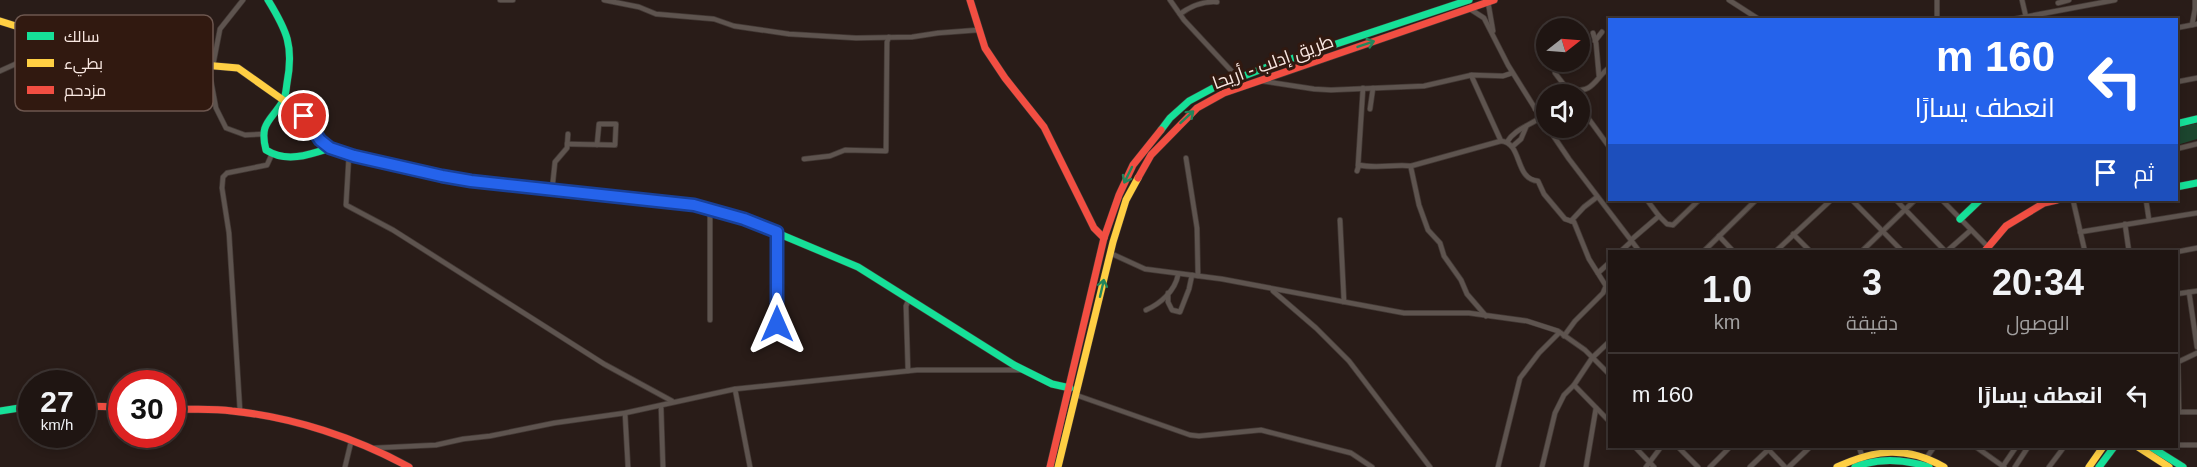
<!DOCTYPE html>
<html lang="ar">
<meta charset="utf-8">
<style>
:root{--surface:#1f1512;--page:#2c2220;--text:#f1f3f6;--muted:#a19f9f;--line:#3c3432}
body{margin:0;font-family:Helvetica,Cairo,sans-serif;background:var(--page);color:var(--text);direction:rtl;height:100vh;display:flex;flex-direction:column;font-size:22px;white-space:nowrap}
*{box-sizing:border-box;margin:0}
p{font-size:20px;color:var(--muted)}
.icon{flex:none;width:33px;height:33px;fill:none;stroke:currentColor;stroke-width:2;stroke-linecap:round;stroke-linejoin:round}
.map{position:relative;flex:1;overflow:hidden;direction:ltr}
.details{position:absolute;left:1608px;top:250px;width:570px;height:198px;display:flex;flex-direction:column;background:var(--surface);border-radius:0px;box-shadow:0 3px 9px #0003,0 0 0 2px var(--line);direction:rtl}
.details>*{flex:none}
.hud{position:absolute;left:1608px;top:18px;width:570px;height:183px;border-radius:0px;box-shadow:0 3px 9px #0003,0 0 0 2px var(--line);direction:rtl;background:#2563eb;color:#fff;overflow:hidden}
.needle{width:39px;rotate:73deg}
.tools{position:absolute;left:1536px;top:18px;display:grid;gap:12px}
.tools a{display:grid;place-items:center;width:54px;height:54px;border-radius:50%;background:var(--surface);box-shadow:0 3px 9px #0003,0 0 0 2px var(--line);font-size:30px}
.speed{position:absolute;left:18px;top:370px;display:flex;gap:12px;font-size:30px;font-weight:700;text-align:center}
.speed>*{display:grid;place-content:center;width:78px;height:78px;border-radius:50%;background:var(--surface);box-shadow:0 3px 9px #0003,0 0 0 2px var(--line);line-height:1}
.speed small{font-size:15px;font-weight:400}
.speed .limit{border:9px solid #d22;background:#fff;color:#111}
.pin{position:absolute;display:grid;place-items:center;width:51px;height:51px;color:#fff;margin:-26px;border:3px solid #fff;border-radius:50%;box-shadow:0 2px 6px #0007}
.me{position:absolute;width:66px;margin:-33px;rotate:0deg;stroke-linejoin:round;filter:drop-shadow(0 0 4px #0008)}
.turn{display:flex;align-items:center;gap:21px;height:126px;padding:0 24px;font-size:27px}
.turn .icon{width:78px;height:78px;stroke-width:2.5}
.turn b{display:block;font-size:42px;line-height:51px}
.then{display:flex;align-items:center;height:57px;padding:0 24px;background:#0003;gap:12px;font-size:22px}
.eta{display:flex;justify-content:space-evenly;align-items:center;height:102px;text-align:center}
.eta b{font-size:36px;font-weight:700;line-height:42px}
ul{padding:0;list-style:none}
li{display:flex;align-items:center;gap:18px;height:84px;padding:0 24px;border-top:2px solid var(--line)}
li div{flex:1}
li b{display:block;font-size:22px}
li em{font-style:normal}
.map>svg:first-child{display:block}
</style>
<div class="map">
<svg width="2197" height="467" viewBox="0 0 2197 467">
<rect width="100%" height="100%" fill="#291c18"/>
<!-- green -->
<polygon fill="#1c452e" points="2197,123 2197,139 2177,145 2177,128"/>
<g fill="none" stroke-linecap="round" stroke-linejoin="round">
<defs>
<g id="street">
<polyline points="500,0 513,0"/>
<polyline points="604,0 639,7 656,14 714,19 734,26 789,34 856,38 912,37 938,33 978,30"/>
<polyline points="1170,0 1184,20 1238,78"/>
<polyline points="1729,0 1760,20"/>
<polyline points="2022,0 2026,17"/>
<polyline points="1488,2 1493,31"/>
<polyline points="2058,3 2069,0"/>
<polyline points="1470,9 1484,18 1508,65 1546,126"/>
<path d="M 1180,14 C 1191,6 1204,1 1217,2"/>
<polyline points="1937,20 1937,0"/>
<polyline points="2009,20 2115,0"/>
<polyline points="2192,25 2195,9 2195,0"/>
<polyline points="2176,28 2197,24"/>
<polyline points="1593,33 1596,43 1599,76"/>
<polyline points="1595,41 1602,32"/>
<polyline points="208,65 216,108 226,128 245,135 264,134"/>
<polyline points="213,65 220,29 243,0"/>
<polyline points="0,71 31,57 53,44 61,42"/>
<polyline points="1555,73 1571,94"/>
<polyline points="1471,75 1501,141 1411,166 1411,168 1419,205 1428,230 1440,243 1444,256 1461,280 1467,294 1486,316"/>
<polyline points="1262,81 1314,89 1331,90 1424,86 1472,75 1503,76 1512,73"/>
<polyline points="2176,82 2197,78"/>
<path d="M 1559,94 C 1570,88 1578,93 1588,88 C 1596,84 1601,73 1610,67"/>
<polyline points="1580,107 1610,148"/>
<polyline points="1370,109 1373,88"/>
<polyline points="1535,109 1546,102"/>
<polyline points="1548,128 1569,159 1640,252"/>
<path d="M 1501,141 C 1523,143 1514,179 1538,181 L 1544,194 L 1565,219 L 1574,222 L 1589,259 L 1606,286 L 1603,293 L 1575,321 L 1564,336"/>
<path d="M 1507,142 C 1515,129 1529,126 1541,117"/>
<polyline points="567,144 615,145 616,124 599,124 597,145"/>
<polyline points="1513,146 1521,139 1526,127"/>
<polyline points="2176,149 2197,144"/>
<polyline points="349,154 346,205 393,230 604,364 672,401"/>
<polyline points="1186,158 1197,228 1198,276"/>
<polyline points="804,159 830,156 845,150 886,151 887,42 889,37"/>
<polyline points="1358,166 1363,88"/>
<path d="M 1357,171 L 1359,165 C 1377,169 1394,164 1411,166"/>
<polyline points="552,190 555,162 567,148 568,134"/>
<polyline points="1852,200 1903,252"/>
<polyline points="1896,200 1946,252"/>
<polyline points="1942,200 1988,247"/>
<polyline points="2073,200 2085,252"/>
<polyline points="2146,200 2149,220"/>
<polyline points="1659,216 1667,224 1673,225 1699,200"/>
<polyline points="1340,220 1344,302"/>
<polyline points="1571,221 1584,207 1597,197"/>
<polyline points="2125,224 2129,252"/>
<polyline points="2080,232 2197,213"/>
<polyline points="1793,234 1811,252"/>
<polyline points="1719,236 1734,252"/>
<polyline points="1631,240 1659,216 1647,200"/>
<polyline points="1620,252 1632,241"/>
<polyline points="1703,252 1756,200"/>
<polyline points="1775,252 1831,200"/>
<polyline points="1861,252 1915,200"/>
<polyline points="1946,252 1971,230"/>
<polyline points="2176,252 2197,248"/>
<polyline points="1110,253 1145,269 1222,279 1404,313 1469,313 1527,321 1558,331 1585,350 1610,375"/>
<polyline points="1598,273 1610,262"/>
<polyline points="1273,291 1316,328 1349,361 1430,467"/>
<polyline points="2189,292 2197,347"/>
<polyline points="1168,293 1168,302 1172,310 1180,312 1189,289 1192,275"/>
<polyline points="2176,294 2197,291"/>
<path d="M 1146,310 C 1160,304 1175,291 1178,275"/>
<polyline points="710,320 710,209"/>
<polyline points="777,324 777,232"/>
<polyline points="2178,362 2179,412"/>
<polyline points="2178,362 2197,353"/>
<polyline points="908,371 906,306 909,299"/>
<polyline points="1574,385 1610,422"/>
<polyline points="735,389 750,467"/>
<polyline points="1076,395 1190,435 1199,436 1261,430 1351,453 1372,467"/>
<polyline points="661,406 663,467"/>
<polyline points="240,411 229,233 222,188 223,177 227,173 267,165 272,154"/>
<polyline points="2179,412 2197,412"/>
<polyline points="625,413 628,467"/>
<polyline points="2176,445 2197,445"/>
<polyline points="1635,447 1654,467"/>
<polyline points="1678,447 1698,467"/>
<polyline points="1766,447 1785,467"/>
<polyline points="1859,447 1862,456"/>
<polyline points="1976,447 2004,467"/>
<polyline points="374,448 436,445 463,439 490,436 554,423 625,413 735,389 917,370 1022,370"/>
<polyline points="1927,457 1934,447"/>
<polyline points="2003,466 2016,447"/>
<polyline points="345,467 351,442"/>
<polyline points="1498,467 1520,378 1539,353 1559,333"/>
<polyline points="1542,467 1555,413 1564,395 1574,385 1592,358 1610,341"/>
<polyline points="1586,467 1596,408"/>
<polyline points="1646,467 1661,447"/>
<polyline points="1710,467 1730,447"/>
<polyline points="1750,467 1771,447"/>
<polyline points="1789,467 1810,447"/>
<polyline points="2015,467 2028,447"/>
<polyline points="2049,467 2064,447"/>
</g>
<g id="fast">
<path d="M 268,0 C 287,31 294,46 287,83 C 286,89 286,96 283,101 C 270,122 259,123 266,150 C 286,163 309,155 330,148"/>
<polyline points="2176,124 2197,119"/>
<polyline points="1161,130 1170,118 1189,101 1215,87 1270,66 1469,0"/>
<polyline points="486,182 694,205 744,219 858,267 1014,365 1052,384 1070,388"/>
<polyline points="2176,187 2197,183"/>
<polyline points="1960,219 1980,200"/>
<polyline points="0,411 32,406"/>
<polyline points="2151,447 2183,467"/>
<path d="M 1855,467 C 1880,457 1904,459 1929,467"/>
<polyline points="2099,467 2114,447"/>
</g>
<g id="slow">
<polyline points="0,21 92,50 126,56 146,55 192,64 238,68 293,107"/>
<polyline points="2138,447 2169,467"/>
<polyline points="1058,467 1113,242 1126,200 1138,178"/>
<path d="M 1837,467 C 1876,449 1906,446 1944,467"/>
<polyline points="2089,467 2103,447"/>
</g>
<g id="jam">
<polyline points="970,0 985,48 1005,78 1044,127 1094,228 1104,238"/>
<path d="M 293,107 C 307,118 316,140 329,147 C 343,156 362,158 378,161 C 414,170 450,177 486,182"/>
<polyline points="1138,178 1151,155 1197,108 1224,93 1494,0"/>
<polyline points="1984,252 2006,226 2044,203 2057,200"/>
<polyline points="82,406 122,407"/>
<path d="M 172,409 C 192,410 212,408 232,411 C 293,417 356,438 409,467"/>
<polyline points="1050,467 1104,238 1119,195 1133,165 1161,130"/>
</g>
</defs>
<!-- street casing -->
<use href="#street" stroke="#433935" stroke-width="6"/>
<!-- fast casing -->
<use href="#fast" stroke="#433935" stroke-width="8"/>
<!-- slow casing -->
<use href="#slow" stroke="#433935" stroke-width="8"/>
<!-- jam casing -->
<use href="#jam" stroke="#433935" stroke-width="8"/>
<!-- street -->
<use href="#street" stroke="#5e544f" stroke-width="4.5"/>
<!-- fast -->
<use href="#fast" stroke="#16e098" stroke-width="7"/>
<!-- slow -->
<use href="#slow" stroke="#ffcf43" stroke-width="7"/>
<!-- jam -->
<use href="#jam" stroke="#f24e42" stroke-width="7"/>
</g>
<!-- one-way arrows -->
<defs><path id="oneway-shaft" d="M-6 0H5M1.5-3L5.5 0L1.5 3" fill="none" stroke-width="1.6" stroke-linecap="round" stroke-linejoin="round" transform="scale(1.5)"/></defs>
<g stroke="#22865b">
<use href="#oneway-shaft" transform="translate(1366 44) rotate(-19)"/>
<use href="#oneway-shaft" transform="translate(1187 117) rotate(-42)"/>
<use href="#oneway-shaft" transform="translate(1128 175) rotate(116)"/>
<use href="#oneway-shaft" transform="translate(1102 288) rotate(-77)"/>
</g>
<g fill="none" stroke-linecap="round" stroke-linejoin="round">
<defs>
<polyline id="route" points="304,116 320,140 330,148 354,156 442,176 471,181 694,205 744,219 777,232 777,324"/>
</defs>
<!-- route casing -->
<use href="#route" stroke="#184099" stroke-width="15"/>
<!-- route -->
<use href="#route" stroke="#2563eb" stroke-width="10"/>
</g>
<g text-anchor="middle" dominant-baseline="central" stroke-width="6" stroke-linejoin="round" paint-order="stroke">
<!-- street labels -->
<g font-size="18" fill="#f9e8e2" stroke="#311910">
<text transform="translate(1273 62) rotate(-20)">طريق إدلب - أريحا</text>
</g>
</g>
<!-- legend -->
<rect x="15" y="15" width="198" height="96" rx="9" fill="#311910" stroke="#6d574f" stroke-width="1.5"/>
<rect x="27" y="32" width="27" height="8" fill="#16e098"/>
<rect x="27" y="59" width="27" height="8" fill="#ffcf43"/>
<rect x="27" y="86" width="27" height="8" fill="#f24e42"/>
<g font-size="16" fill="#f9e8e2">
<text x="64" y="42">سالك</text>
<text x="64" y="69">بطيء</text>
<text x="64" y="96">مزدحم</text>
</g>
</svg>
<div class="tools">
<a><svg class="needle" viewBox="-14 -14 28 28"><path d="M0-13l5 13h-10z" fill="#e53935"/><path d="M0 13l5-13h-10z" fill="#a19f9f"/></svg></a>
<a><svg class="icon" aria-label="sound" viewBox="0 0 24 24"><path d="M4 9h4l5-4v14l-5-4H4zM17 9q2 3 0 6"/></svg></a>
</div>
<div class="speed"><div>27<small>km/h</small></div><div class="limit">30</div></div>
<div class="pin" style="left:304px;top:116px;background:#d93025"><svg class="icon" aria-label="arrive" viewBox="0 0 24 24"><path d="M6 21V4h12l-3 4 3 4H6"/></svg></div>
<svg class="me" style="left:777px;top:324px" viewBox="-20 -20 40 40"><path d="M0-17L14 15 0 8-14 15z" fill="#2563eb" stroke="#fff" stroke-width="4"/></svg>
<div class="hud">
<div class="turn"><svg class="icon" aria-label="left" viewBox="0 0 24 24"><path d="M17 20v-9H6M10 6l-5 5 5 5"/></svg><div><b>160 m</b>انعطف يسارًا</div></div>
<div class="then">ثم<svg class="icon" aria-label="arrive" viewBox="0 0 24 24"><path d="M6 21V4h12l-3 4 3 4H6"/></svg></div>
</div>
<section class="details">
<div class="eta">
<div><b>20:34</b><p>الوصول</p></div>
<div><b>3</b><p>دقيقة</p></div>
<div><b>1.0</b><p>km</p></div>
</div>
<ul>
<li><svg class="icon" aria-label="left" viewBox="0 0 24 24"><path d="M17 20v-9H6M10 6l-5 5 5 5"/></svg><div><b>انعطف يسارًا</b></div><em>160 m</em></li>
</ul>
</section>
</div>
